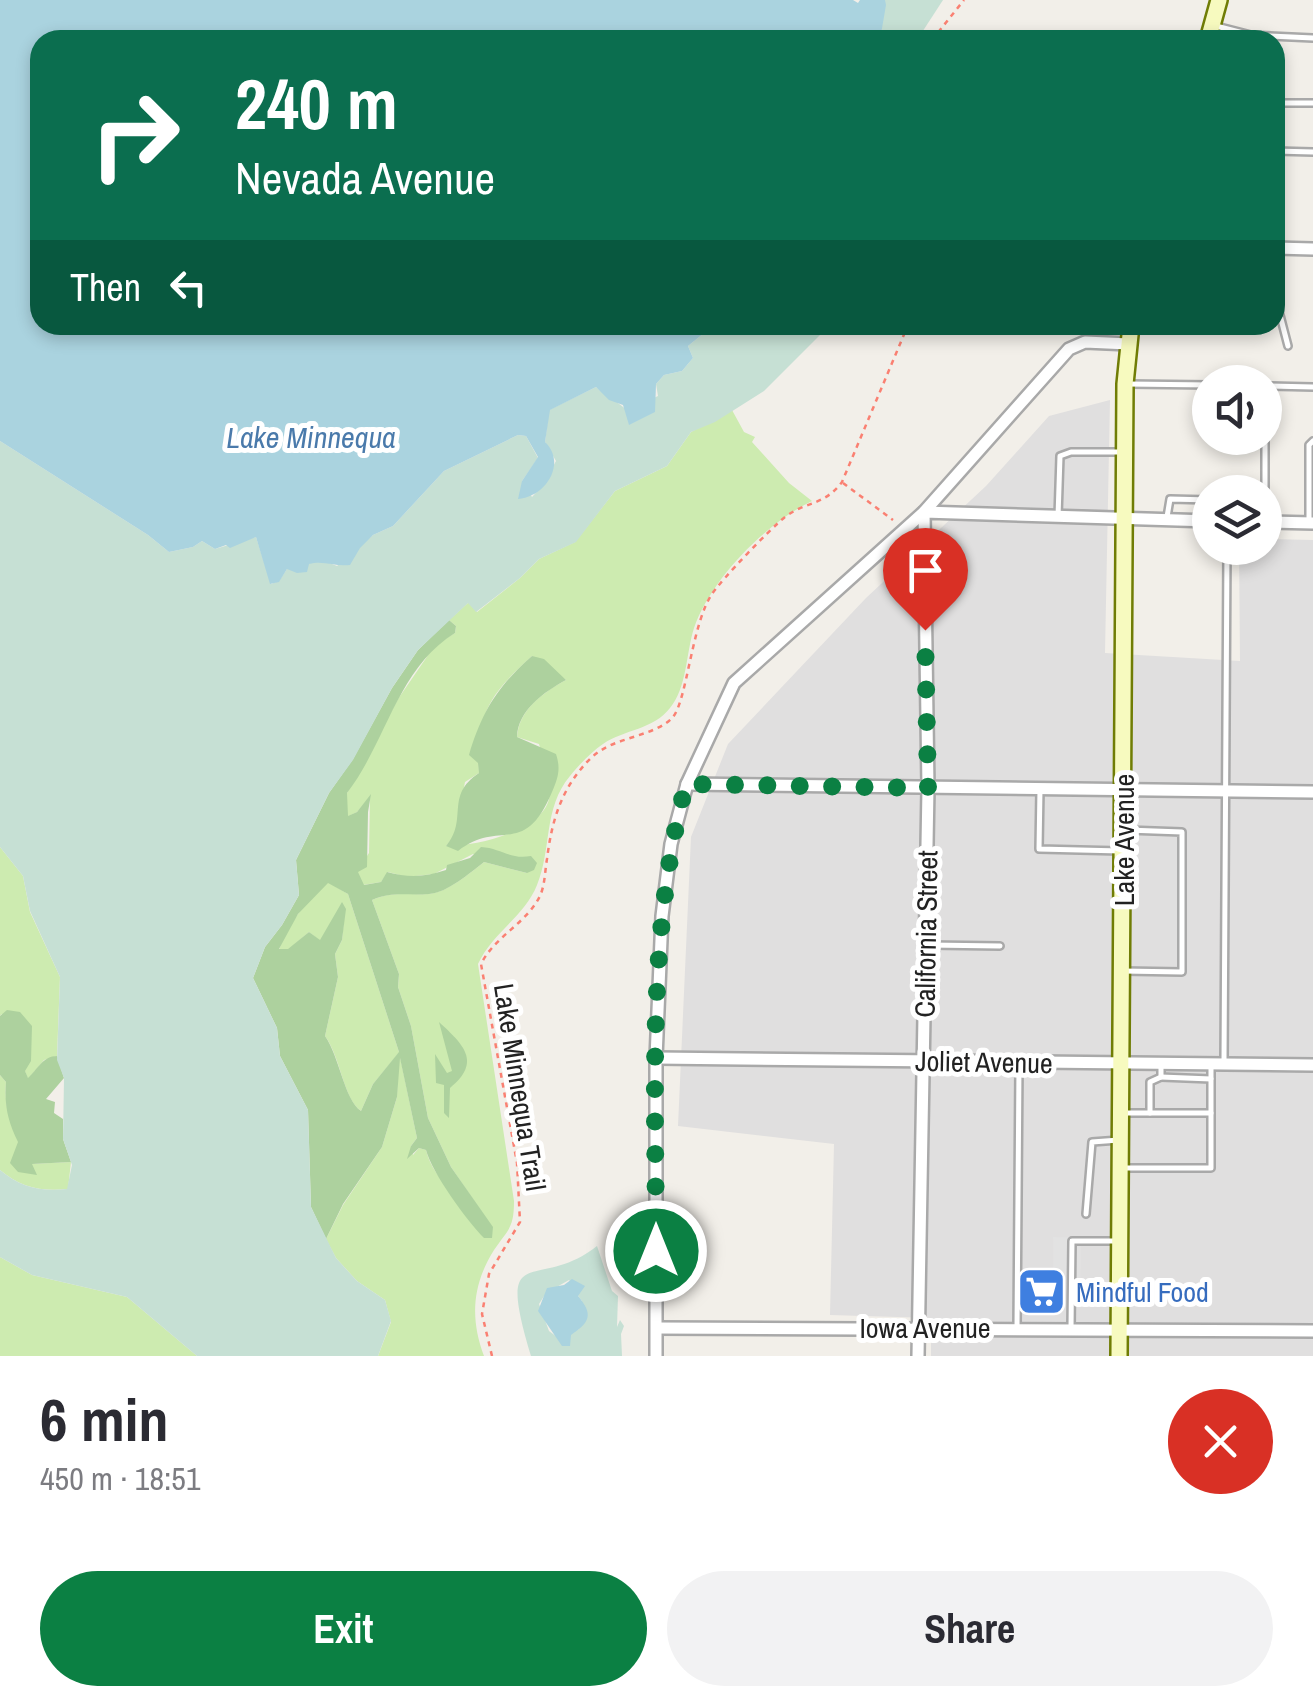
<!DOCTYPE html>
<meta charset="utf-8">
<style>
:root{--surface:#fff;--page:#f2f2f3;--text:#2b2b33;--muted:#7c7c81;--accent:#0b8043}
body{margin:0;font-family:"Archivo Narrow",sans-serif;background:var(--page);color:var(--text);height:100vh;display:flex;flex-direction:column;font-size:38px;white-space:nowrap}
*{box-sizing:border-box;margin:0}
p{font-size:32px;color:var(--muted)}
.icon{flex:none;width:55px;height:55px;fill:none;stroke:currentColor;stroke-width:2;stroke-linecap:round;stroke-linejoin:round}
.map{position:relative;height:1356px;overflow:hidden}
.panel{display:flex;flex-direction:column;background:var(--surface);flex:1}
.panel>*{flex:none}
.guide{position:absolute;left:30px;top:30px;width:1255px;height:305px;border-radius:30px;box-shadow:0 5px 15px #0003;background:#0b6e4f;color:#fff;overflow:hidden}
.controls{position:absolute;left:1192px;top:365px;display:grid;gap:20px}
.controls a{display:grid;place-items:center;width:90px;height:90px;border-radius:50%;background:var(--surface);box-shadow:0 5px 15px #0003;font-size:50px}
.pin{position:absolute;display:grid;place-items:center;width:85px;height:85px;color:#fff;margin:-102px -42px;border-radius:50% 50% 50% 0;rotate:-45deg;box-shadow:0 0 10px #0007}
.pin .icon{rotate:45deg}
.me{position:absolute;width:110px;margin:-55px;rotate:0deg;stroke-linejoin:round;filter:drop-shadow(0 0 8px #0008)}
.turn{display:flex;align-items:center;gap:35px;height:210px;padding:0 40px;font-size:45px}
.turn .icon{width:130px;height:130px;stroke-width:2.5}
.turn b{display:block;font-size:70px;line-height:85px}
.then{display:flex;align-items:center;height:95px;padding:0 40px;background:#0003;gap:20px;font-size:38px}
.round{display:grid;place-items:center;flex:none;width:105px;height:105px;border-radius:52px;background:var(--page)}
.head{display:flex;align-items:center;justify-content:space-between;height:170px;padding:0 40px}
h1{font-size:60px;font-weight:700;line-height:75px}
.cta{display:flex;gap:20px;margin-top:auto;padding:20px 40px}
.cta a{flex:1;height:115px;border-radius:60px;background:var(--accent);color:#fff;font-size:40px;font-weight:700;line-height:115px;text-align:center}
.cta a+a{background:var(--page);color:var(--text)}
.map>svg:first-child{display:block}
</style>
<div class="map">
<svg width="1313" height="1356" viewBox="0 0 1313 1356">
<rect width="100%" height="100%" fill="#f2efe9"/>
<!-- residential -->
<polygon fill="#e0dfdf" points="1110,400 1105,653 1240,661 1239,548 1265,548 1265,539 1313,540 1313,1356 931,1356 931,1318 830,1315 834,1144 678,1126 691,837 728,744 866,598 986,486 1049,416"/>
<!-- grass -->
<g fill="#cdebb0" fill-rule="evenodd">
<path d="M 732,410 L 744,432 L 755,437 L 752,442 L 789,483 L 812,501 C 766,523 711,579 694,628 C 686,653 687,688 670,708 C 653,730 625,729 603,744 C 591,752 579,765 570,776 C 543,808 552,849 537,885 C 525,916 492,933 478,964 L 514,1201 C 514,1229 508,1229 494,1250 C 472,1285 470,1319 484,1356 L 378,1356 L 391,1322 L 385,1300 L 357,1281 L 336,1258 L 326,1239 L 343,1205 L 382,1147 L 397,1097 L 398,1054 L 373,1084 L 361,1111 C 343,1098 341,1058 325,1036 L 338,977 L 335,954 L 342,940 L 345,909 L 342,904 L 320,941 L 309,932 L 288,950 L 279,950 C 287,926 308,897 328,882 L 348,894 L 399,1052 L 417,1138 L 411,1146 L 413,1155 L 419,1148 L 426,1150 C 434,1183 468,1205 492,1227 L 451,1167 L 428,1118 L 411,1026 L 398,987 L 399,974 L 372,900 C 392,891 407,895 428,894 C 447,893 470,873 484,862 L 527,873 L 518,859 L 473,854 L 434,874 L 407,877 L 388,872 L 381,882 L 363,885 L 357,871 L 369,853 L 370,797 L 357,812 L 347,817 L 347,793 L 398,699 L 435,645 L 455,633 L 456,626 L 449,620 L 469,602 L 477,612 L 520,578 L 539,559 L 575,542 L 615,491 L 667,466 L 691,432 ZM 532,656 L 566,680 C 544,692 519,709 517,737 L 539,744 C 543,760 553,783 549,799 C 542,831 474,847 446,846 L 455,835 L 465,782 L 479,773 C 477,713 488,696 532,656 Z"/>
<polygon points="0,847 23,876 30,912 60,977 57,1056 44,1060 28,1079 2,1014 0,1016"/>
<path d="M 0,1075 L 6,1082 C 3,1118 19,1143 37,1174 L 31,1164 L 71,1162 L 68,1189 C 41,1192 20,1187 0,1170 Z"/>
<polygon points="0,1257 32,1275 127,1297 197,1356 0,1356"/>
</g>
<!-- forest -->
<g fill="#add19e" fill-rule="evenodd">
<path d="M 449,620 L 456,626 L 455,633 C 397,669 387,741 347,793 L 348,816 L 357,812 L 371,794 L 368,812 L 367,867 L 358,872 L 364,885 L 381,882 L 387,872 C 409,878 425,877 446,870 L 447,865 L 470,858 L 481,847 C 501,848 510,860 531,856 L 537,863 L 534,870 L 527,873 L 484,862 C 470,873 447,893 429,894 C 407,896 393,891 372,900 L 399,974 L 398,987 L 411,1026 L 428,1118 L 451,1167 L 493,1227 L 492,1238 L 484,1238 C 467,1221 432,1173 426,1150 L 419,1148 L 407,1159 L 411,1146 L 417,1138 L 400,1058 L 397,1097 L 382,1147 L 343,1204 L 326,1239 L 311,1207 L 308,1110 L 280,1056 L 277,1028 L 253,978 L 265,947 L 282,925 L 299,895 L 296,860 L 329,793 L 353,759 L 392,688 L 418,650 ZM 328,883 L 348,894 L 399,1052 L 373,1084 L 361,1111 C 344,1099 340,1058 325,1036 L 338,977 L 335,954 L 342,940 L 346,909 L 342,902 L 320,940 L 309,932 L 288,949 L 279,949 L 298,914 Z"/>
<path d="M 532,656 L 544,659 L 566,680 C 544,692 518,710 517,737 L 556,754 C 561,769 558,778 552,792 C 524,859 500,818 458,851 L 446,846 C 469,819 444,796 479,773 L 478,763 L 469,755 C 482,711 498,686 532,656 Z"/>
<path d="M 7,1010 L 20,1012 L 32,1026 L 31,1061 L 25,1071 L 28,1078 C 37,1070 43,1056 57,1056 L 64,1078 L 46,1099 L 55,1102 L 54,1113 L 63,1119 L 63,1139 L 71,1162 L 32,1164 L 37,1175 L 18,1172 L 10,1163 L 18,1142 C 8,1122 4,1105 6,1082 L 0,1075 L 0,1016 Z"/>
<path d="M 439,1022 C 464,1045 482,1062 450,1088 L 449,1118 L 444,1113 L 444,1085 L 436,1083 L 435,1054 L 447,1073 L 452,1071 Z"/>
</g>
<!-- wetland -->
<g fill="#c6e0d4" fill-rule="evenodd">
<polygon points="885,0 943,0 917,40 880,40"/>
<path d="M 714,325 L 830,325 L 764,391 L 715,422 L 691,432 L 667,466 L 615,491 L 576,542 L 539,559 L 520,578 L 476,612 L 468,603 L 418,650 L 392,688 L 353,760 L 329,793 L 296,860 L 299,895 L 282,925 L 265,947 L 253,978 L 277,1028 L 280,1056 L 308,1110 L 311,1207 L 336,1258 L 357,1281 L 385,1300 L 391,1321 L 378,1356 L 197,1356 L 127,1297 L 32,1275 L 0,1257 L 0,1170 C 20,1187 41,1192 67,1189 L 72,1165 L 63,1139 L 64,1078 L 57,1060 L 60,977 L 30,911 L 23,876 L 0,847 L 0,441 L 148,535 L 169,552 L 193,547 L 202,541 L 215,549 L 256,537 L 271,584 L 279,581 L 287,569 L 322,560 L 337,566 L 373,535 L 393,526 L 444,471 L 518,435 L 526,436 L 538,458 L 522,481 L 532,497 L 543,485 L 556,461 L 545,442 L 549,410 L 596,387 C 605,396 621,403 627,411 L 658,396 L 656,384 L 664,375 L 682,371 L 693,358 L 688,346 Z"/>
<path d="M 597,1246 L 612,1291 L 618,1296 L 617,1327 L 620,1320 L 624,1326 L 621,1334 L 622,1356 L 531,1356 C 495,1236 536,1294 597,1246 ZM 569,1280 L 579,1290 L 578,1296 L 582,1301 L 579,1329 L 557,1337 L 549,1331 L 539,1304 L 546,1293 Z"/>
</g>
<!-- parking -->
<polygon fill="#e2e2e2" points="1053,1237 1081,1238 1080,1307 1054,1307"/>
<!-- water -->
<g fill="#aad3df">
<path d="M 0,0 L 853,0 L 858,3 L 860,0 L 885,0 L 886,5 L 880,40 L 40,40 L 40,325 L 714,325 L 688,346 L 693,358 L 682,371 L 664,375 L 656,384 L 655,412 L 629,425 L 623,405 L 609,400 L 596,387 L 550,410 L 545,442 C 567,463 546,497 518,499 L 522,481 L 538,457 L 526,436 L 518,435 L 444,471 L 393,526 L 373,535 L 360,548 L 350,565 C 335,567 324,560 309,564 L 307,572 L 297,573 L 287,569 L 279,582 L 270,584 L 256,537 L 230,548 L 226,545 L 215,549 L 202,541 L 193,547 L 169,552 L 148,535 L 0,441 Z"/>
<path d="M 572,1279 L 585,1286 L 578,1296 C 595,1316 588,1323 571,1335 L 570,1346 L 562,1346 L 538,1311 L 547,1288 L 564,1285 Z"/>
</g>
<!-- building -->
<polygon fill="#c7bfb8" points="1029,1274 1054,1274 1053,1307 1028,1307"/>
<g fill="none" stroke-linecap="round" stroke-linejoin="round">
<defs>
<g id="service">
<polyline points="1216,26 1251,35 1313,38"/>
<polyline points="1275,103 1313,103"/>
<polyline points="1275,151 1313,152"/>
<polyline points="1275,296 1288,346"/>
<polyline points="1128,384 1210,385"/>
<polyline points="1265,386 1313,387"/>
<polyline points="1265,438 1265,492"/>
<polyline points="1058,517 1060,456 1071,452 1122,452"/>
<polyline points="1167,517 1170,499 1210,500"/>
<polyline points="1309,520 1309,445 1313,441"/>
<polyline points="1040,789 1039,849 1121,851"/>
<polyline points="929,945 1000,946"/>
<polyline points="1123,971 1182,972 1182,832 1127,830"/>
<polyline points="1224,1061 1227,548"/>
<polyline points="1161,1077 1211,1079"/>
<polyline points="1124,1113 1211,1113"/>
<polyline points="1150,1113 1150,1082 1161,1077 1161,1064"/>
<polyline points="1124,1168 1211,1168 1211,1067"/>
<polyline points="1086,1214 1092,1142 1119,1140"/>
<polyline points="1017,1328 1019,1065"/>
<polyline points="1071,1328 1072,1241 1116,1241"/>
</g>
<g id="minor">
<polyline points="1275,248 1313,249"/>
<polyline points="1265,522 1313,523"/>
<polyline points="687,784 1313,792"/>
<polyline points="656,1058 1313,1065"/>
<polyline points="657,1328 1313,1331"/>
<polyline points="656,1356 656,1058 662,916 671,844 687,784 734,683 924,512 1069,349 1085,342 1129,344"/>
<polyline points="918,1356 928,788 924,512 1210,521"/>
</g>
<g id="secondary">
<polyline points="1208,40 1219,0"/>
<polyline points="1119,1356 1125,384 1131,325"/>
</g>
</defs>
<!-- service casing -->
<use href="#service" stroke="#a9a9a9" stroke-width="10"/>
<!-- minor casing -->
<use href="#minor" stroke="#a9a9a9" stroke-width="16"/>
<!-- secondary casing -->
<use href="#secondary" stroke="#707d05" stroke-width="20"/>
<!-- path -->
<g stroke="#fa8072" stroke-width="2.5" stroke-dasharray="5 5" stroke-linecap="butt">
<polyline points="932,40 964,0"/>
<polyline points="843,483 893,520"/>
<path d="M 492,1356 L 482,1314 L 489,1274 L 520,1222 L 517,1163 L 481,964 C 495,936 526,924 540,896 C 545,885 545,870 547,859 C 552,819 562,786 592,757 C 615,736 655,737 673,717 C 687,700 692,623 712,594 C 722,579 770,529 785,517 C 806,501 824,506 842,482 L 908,325"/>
</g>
<!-- service -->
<use href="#service" stroke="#fff" stroke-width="5"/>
<!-- minor -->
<use href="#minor" stroke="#fff" stroke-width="11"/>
<!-- secondary -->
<use href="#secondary" stroke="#f7fabf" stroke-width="15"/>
</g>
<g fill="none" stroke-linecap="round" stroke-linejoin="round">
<!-- route -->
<path stroke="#0b8043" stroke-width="18" stroke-dasharray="0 32.4" d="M 656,1251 C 656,1096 646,935 686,784 L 928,788 L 925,630"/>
</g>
<!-- icons -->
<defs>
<symbol id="supermarket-square" viewBox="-11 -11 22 22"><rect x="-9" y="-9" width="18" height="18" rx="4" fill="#3f7fe0" stroke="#fff"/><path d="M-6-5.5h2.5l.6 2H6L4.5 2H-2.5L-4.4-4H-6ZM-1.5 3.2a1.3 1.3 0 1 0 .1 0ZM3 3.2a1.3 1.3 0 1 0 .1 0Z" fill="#fff"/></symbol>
</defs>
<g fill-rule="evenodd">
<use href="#supermarket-square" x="1014" y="1264" width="55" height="55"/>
</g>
<g text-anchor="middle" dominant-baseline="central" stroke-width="10" stroke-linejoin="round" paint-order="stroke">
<!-- street labels -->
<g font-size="28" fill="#222" stroke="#fff">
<text transform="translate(1124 840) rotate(-90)">Lake Avenue</text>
<text transform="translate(926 934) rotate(-89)">California Street</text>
<text transform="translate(984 1062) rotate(1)">Joliet Avenue</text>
<text transform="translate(520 1087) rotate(81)">Lake Minnequa Trail</text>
<text x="925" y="1328">Iowa Avenue</text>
</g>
<!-- shop labels -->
<g font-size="28" fill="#366cbe" stroke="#fff" text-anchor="start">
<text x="1076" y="1292">Mindful Food</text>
</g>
<!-- water labels -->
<g font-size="30" font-style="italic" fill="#4a7aab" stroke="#fff">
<text x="311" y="437">Lake Minnequa</text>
</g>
</g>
</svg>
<div class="controls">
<a><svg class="icon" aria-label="sound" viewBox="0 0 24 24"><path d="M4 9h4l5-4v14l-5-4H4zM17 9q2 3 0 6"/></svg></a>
<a><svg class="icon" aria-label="layers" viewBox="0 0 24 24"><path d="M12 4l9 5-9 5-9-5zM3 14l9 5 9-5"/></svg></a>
</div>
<div class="pin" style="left:925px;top:630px;background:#d93025"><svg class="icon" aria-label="arrive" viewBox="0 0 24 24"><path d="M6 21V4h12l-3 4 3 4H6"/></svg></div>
<svg class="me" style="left:656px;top:1251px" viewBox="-20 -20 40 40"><circle r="17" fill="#0b8043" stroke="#fff" stroke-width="3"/><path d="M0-11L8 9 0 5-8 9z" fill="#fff"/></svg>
<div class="guide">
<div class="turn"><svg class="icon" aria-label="right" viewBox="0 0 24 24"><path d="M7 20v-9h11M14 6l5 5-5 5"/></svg><div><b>240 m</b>Nevada Avenue</div></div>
<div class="then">Then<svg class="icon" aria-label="left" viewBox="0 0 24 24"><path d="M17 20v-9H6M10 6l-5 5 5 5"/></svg></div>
</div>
</div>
<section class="panel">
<div class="head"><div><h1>6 min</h1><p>450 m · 18:51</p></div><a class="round" style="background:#d93025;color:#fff"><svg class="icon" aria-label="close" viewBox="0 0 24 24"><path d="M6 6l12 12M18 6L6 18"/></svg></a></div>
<div class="cta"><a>Exit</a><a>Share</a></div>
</section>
